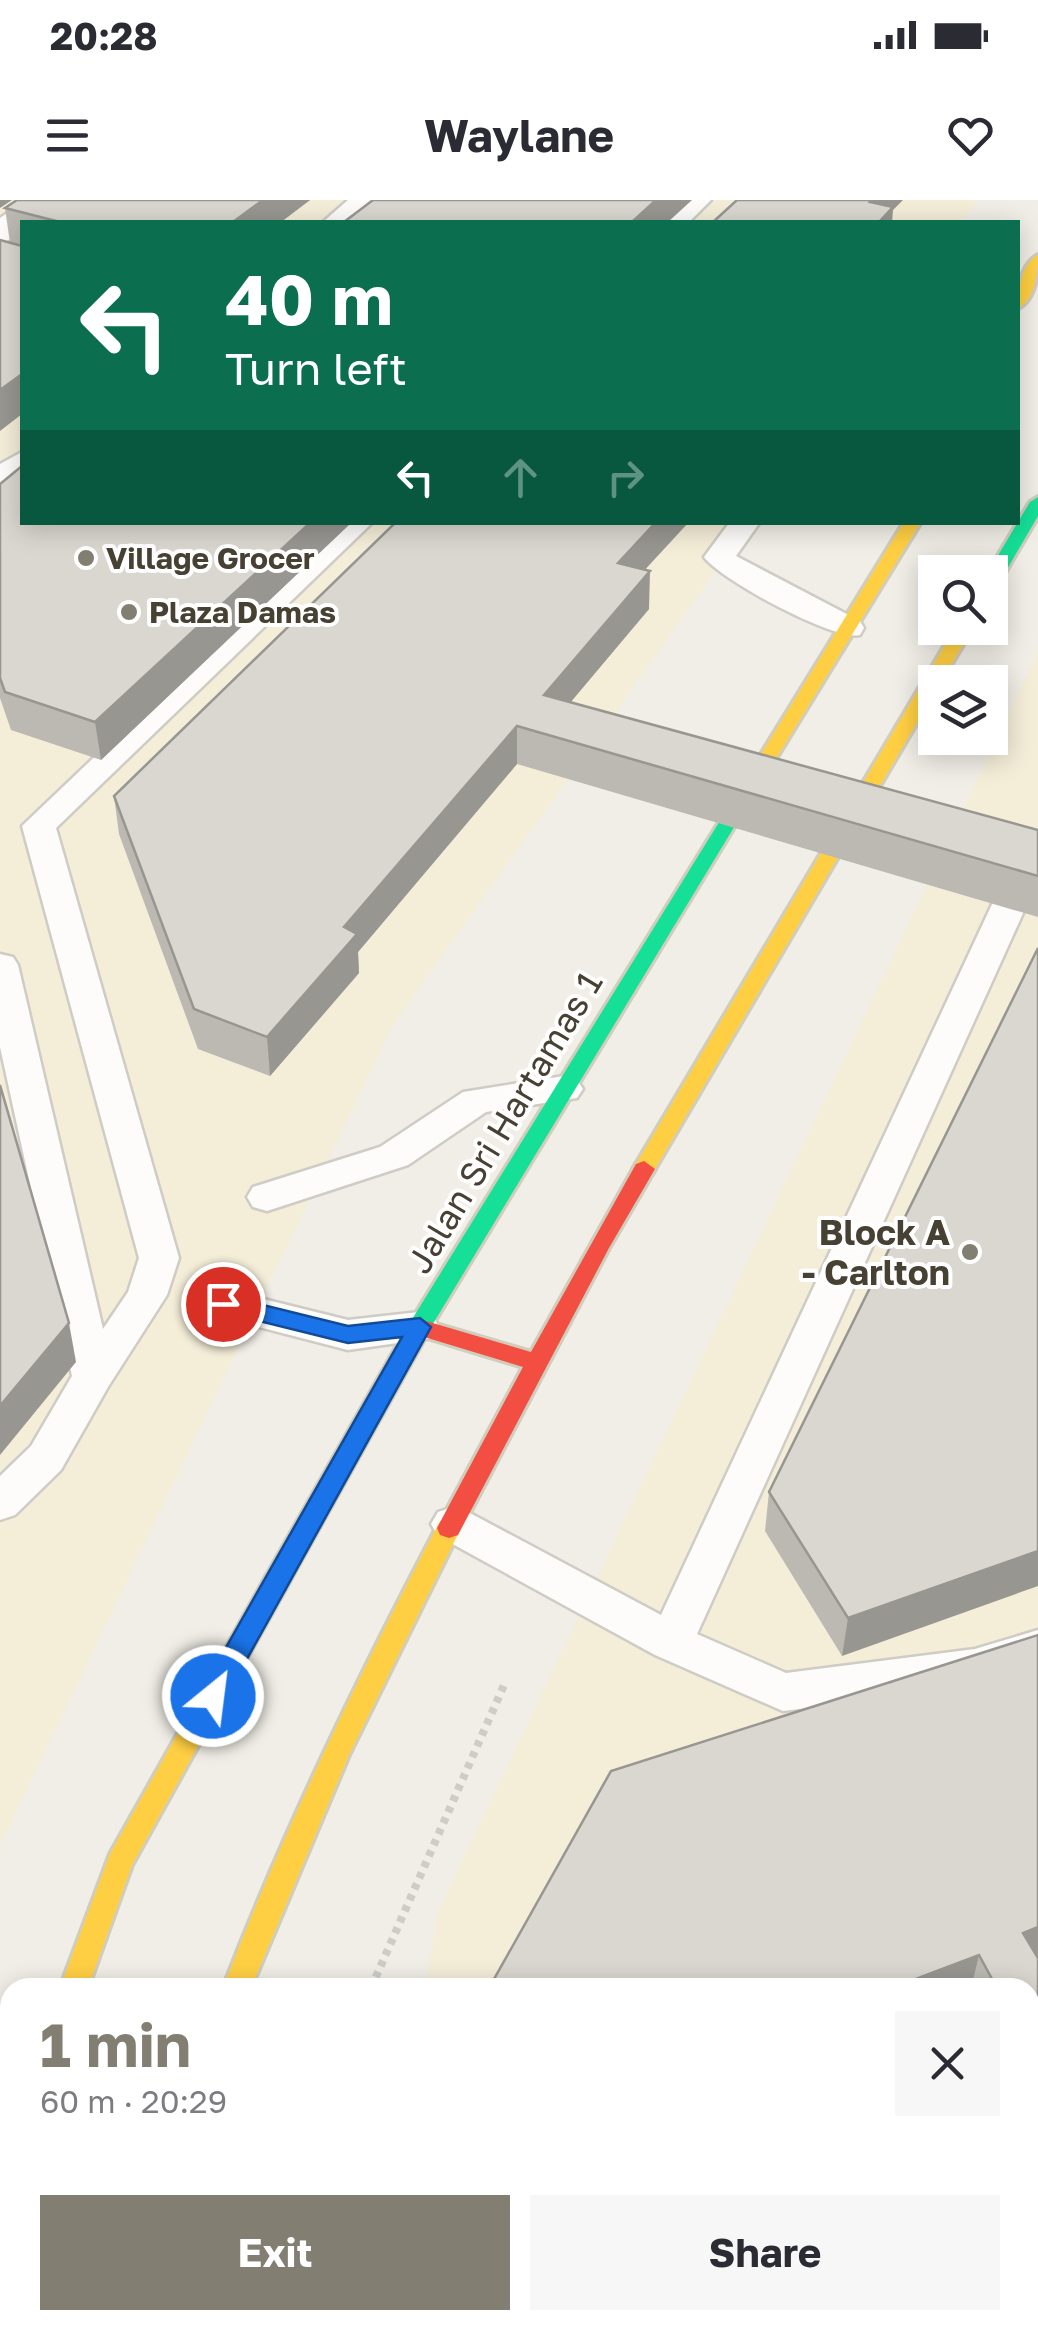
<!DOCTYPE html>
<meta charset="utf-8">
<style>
:root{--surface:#fff;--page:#f7f7f7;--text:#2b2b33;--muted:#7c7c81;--accent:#827e72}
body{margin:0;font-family:"Golos Text",sans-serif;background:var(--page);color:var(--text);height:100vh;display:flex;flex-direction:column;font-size:38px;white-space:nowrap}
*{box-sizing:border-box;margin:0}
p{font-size:32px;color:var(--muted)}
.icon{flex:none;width:55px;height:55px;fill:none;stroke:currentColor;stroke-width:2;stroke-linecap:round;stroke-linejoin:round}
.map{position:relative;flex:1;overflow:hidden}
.details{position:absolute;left:0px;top:1778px;width:1040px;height:352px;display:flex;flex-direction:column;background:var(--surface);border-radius:30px 30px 0 0;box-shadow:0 5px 25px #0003}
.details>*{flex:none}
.guide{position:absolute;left:20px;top:20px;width:1000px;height:305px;border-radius:0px;box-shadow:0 5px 25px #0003;background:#0b6e4f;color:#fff;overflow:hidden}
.fabs{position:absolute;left:918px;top:355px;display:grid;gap:20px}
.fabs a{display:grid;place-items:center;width:90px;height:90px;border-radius:0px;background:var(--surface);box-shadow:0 5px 25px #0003;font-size:50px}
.pin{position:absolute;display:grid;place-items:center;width:85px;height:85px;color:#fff;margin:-42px;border:5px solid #fff;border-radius:50%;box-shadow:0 2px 10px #0007}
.me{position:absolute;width:110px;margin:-55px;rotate:29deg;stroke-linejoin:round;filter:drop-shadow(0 0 8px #0008)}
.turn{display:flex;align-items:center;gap:35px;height:210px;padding:0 40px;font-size:45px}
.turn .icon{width:130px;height:130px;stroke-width:2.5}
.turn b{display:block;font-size:70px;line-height:85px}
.lanes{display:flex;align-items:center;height:95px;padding:0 40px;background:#0003;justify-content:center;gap:50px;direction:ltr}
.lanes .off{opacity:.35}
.round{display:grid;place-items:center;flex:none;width:105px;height:105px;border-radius:0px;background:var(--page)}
.headline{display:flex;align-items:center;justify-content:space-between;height:170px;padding:0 40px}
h1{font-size:60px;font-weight:700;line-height:75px;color:var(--accent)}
.button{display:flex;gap:20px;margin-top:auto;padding:20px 40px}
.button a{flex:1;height:115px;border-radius:0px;background:var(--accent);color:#fff;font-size:40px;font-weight:700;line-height:115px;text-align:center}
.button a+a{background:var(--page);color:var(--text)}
.status{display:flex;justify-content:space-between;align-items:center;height:70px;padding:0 50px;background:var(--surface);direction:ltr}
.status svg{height:28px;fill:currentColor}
header{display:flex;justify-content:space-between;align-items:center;height:130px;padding:0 40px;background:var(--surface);font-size:45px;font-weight:700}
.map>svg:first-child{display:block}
</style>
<div class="status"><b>20:28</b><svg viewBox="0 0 49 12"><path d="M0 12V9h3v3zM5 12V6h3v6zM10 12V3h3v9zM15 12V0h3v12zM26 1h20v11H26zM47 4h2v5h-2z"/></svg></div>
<header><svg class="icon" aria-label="menu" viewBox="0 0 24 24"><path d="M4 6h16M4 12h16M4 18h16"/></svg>Waylane<svg class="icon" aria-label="heart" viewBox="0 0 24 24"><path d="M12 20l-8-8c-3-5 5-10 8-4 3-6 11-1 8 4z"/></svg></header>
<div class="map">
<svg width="1038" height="2129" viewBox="0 0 1038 2129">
<rect width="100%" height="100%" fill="#f0eee6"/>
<!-- commercial -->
<g fill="#f4edd8">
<polygon points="0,0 978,0 962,22 22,22 22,322 750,323 393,825 0,1646"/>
<polygon points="1038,451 1038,1990 1030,1992 1030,1788 426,1788 437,1714"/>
<polygon points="377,2120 594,2120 563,2129 376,2129"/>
</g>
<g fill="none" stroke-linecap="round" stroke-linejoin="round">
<defs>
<g id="lane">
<polygon points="348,0 376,0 350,22 323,22"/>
<polygon points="684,0 711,0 689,22 663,22"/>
<polygon points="22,252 22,275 0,287 0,264"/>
<polygon points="341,322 373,322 56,628 179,1058 167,1095 108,1187 61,1270 15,1315 0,1320 0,1276 31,1246 72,1176 0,847 0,754 13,757 18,765 103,1129 128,1092 139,1058 22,626"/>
<path d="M 730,322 L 760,322 L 736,356 L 860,421 L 864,428 L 860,435 C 834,441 721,380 704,357 Z"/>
<polygon points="1038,632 1038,680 697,1434 786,1473 975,1449 1038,1430 1038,1468 975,1487 783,1511 655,1455 438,1336 431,1324 438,1312 453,1307 468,1312 661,1415 1021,642 1026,635"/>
<polygon points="564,876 577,880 583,889 577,898 486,912 408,965 267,1011 253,1007 247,997 253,987 380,947 463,892"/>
<polygon points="223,1089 348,1120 419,1112 433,1116 439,1127 433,1138 348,1150 209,1114 203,1104 209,1094"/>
</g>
<polygon id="street" points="26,0 66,0 39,22 22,22 22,34 0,44 0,18"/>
<g id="fast">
<polygon points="1038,297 1038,316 999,383 990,388 988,372 1030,302"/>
<polygon points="730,613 739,619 428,1132 285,1389 276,1392 267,1389 263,1382 267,1375 411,1121 721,619"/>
<polygon points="93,2120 123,2120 120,2129 90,2129"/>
</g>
<g id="slow">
<path d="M 1038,55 C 1038,73 1035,100 1018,108 C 1018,90 1021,64 1038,55 Z"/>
<polygon points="904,322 921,322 739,619 730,625 723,623 721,619"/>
<polygon points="955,428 973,428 941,482 935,482 935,492 652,974 636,974 633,969"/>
<path d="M 449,1318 L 458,1321 L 461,1328 L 349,1555 L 251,1788 L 223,1788 C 285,1627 360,1473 440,1321 Z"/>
<polygon points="276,1372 285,1375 289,1382 132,1665 88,1788 60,1788 110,1654 267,1375"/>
<polygon points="10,1949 10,2000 0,2004 0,1953"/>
</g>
<g id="jam">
<polygon points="644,961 655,969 609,1048 458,1335 449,1338 440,1335 437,1328 523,1167 411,1133 408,1127 411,1121 419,1119 531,1152 636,964"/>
<polygon points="0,2055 10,2059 10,2120 22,2120 23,2129 0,2129"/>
</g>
</defs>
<!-- lane casing -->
<use href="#lane" stroke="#ceccc4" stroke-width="5"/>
<!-- street casing -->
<use href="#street" stroke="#ceccc4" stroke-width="5"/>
<!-- fast casing -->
<use href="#fast" stroke="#d0cdbd" stroke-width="6"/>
<!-- slow casing -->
<use href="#slow" stroke="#d0cdbd" stroke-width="6"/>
<!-- jam casing -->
<use href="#jam" stroke="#d0cdbd" stroke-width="6"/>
<!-- path -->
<g stroke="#ceccc6" stroke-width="8" stroke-dasharray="6 6" stroke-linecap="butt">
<polyline points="371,1788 504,1485"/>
<polyline points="221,2129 225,2120"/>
</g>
<!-- lane -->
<use href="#lane" fill="#fdfcfb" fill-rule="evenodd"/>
<!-- street -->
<use href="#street" fill="#fdfcfb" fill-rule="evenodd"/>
<!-- fast -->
<use href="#fast" fill="#16e098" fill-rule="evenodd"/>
<!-- slow -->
<use href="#slow" fill="#ffcf43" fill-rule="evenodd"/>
<!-- jam -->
<use href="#jam" fill="#f24e42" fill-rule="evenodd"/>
</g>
<!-- wall -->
<g fill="#bbb9b2">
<polygon points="310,0 281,22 22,22 22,46 10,43 5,8"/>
<polygon points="0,284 22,322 352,322 101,560 11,530 0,498"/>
<polygon points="645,370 649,409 570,502 1038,630 1038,717 517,564 358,752 359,773 270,876 198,849 119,634 114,596"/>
<polygon points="1038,748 842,1456 765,1331 769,1292"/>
<polygon points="1038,1435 1038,1917 1030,1920 1030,1788 489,1788"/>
</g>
<!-- shaded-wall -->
<g fill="#989691">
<polygon points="0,0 12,0 0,8"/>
<polygon points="263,0 310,0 281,22 233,22"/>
<polygon points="656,0 692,0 668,22 632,22"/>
<polygon points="872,0 903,0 893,10 892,22 868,22 870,2"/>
<polygon points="22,174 22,214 0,231 0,190"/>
<polygon points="311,322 352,322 101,560 95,522"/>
<polygon points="656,322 689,322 617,400 618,363"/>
<polygon points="650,371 649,409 544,534 544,495"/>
<polygon points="517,526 517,564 358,752 359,773 270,876 267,837 344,727"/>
<polygon points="69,1123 76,1162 0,1255 0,1206"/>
<polygon points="1038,1351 1038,1386 842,1456 848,1418"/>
<polygon points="1038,1727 1038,1764 1023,1733"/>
<polygon points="979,1755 971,1788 892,1788"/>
<polygon points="1038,1882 1038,1917 1030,1920 1030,1886"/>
</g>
<!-- building -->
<g fill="#d9d7cf" stroke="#989691" stroke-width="2.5">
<polygon points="17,0 263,0 233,22 60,22 5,8"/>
<polygon points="373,0 656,0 632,22 344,22"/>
<polygon points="737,0 872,0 870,2 893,7 879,22 713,22"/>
<polygon points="0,40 22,46 22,174 0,190"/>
<polygon points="22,266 22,322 311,322 95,522 5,492 0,478 0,284"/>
<polygon points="396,322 656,322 618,363 650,371 544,495 1038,630 1038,676 517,526 344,727 357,734 267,837 194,809 114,596"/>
<polygon points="1038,748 1038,1351 848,1418 769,1292"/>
<polygon points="0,885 69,1123 0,1206"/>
<polygon points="1038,1435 1038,1727 1023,1733 1038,1758 1038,1882 1030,1886 1030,1848 1032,1847 1030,1844 1030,1788 997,1788 979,1755 892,1788 489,1788 611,1571"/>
</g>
<!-- route -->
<polygon fill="#1a73e8" stroke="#114b97" stroke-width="2.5" points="223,1095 348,1126 420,1118 431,1127 222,1504 213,1507 203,1504 200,1496 203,1488 402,1137 348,1143 215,1110 211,1104 215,1098"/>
<!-- markers -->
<g fill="#827e72" stroke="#fff" stroke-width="4">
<circle cx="86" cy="358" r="10"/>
<circle cx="129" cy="412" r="10"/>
<circle cx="970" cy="1052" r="10"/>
</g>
<g text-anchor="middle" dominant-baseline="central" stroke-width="8" stroke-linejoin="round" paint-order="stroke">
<!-- far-poi labels -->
<g font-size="30" font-weight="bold" fill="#464133" stroke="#fff" text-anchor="start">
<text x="106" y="358">Village Grocer</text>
<text x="149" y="412">Plaza Damas</text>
</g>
<!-- street labels -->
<g font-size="35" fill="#464133" stroke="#fff">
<text transform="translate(504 922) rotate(-59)">Jalan Sri Hartamas 1</text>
</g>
<!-- poi labels -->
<g font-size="35" font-weight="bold" fill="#464133" stroke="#fff" text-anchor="end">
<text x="950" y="1032">Block A<tspan x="950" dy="40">- Carlton</tspan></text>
</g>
</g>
</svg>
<div class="fabs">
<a><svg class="icon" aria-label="search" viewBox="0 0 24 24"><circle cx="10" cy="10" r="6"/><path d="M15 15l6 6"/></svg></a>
<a><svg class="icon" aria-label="layers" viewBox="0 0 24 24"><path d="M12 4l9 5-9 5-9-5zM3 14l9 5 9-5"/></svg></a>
</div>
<div class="pin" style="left:223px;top:1104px;background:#d93025"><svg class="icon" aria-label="arrive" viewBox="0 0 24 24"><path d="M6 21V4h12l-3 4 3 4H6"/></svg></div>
<svg class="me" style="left:213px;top:1496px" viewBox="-20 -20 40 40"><circle r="17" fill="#1a73e8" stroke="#fff" stroke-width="3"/><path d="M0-11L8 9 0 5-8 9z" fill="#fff"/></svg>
<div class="guide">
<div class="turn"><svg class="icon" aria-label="left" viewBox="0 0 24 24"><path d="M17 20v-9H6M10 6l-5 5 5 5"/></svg><div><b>40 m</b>Turn left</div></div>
<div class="lanes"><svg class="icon" aria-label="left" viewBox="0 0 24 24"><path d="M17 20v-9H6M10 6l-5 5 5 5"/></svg><svg class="icon off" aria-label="ahead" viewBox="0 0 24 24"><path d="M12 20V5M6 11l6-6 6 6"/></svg><svg class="icon off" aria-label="right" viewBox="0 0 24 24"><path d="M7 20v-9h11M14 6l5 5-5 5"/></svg></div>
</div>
<section class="details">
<div class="headline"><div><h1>1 min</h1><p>60 m · 20:29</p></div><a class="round"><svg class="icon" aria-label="close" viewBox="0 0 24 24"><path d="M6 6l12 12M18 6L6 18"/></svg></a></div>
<div class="button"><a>Exit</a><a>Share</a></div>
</section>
</div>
